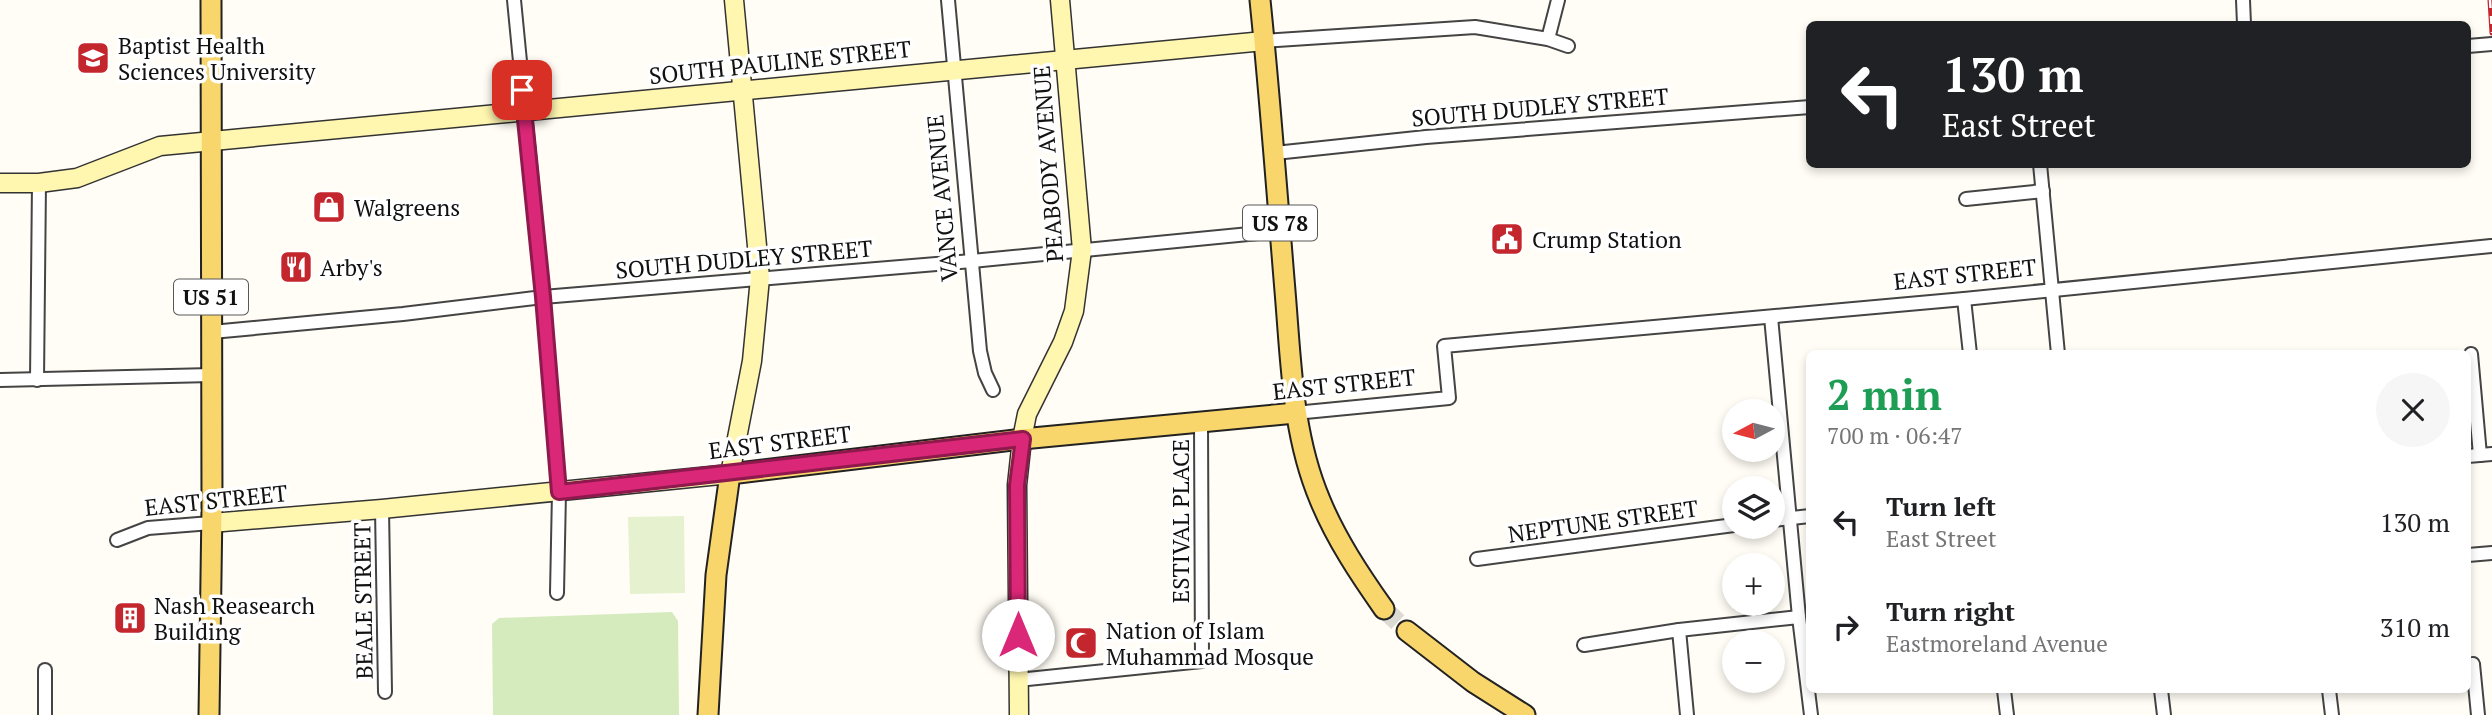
<!DOCTYPE html>
<meta charset="utf-8">
<style>
:root{--surface:#fff;--page:#f6f6f6;--text:#202124;--muted:#757577}
body{margin:0;font-family:"PT Serif",serif;background:var(--page);color:var(--text);height:100vh;display:flex;flex-direction:column;font-size:26px;white-space:nowrap}
*{box-sizing:border-box;margin:0}
p{font-size:23px;color:var(--muted)}
.icon{flex:none;width:38px;height:38px;fill:none;stroke:currentColor;stroke-width:2;stroke-linecap:round;stroke-linejoin:round}
.map{position:relative;flex:1;overflow:hidden}
.panel{position:absolute;left:1806px;top:350px;width:665px;height:343px;display:flex;flex-direction:column;background:var(--surface);border-radius:10px;box-shadow:0 4px 10px #0003}
.panel>*{flex:none}
.guide{position:absolute;left:1806px;top:21px;width:665px;height:147px;border-radius:10px;box-shadow:0 4px 10px #0003;background:#202124;color:#fff;overflow:hidden}
.needle{width:46px;rotate:263deg}
.tools{position:absolute;left:1722px;top:399px;display:grid;gap:14px}
.tools a{display:grid;place-items:center;width:63px;height:63px;border-radius:50%;background:var(--surface);box-shadow:0 4px 10px #0003;font-size:35px}
.pin{position:absolute;display:grid;place-items:center;width:60px;height:60px;color:#fff;margin:-30px;border-radius:14px;box-shadow:0 4px 10px #0006}
.me{position:absolute;width:77px;margin:-38px;rotate:0deg;stroke-linejoin:round;filter:drop-shadow(0 0 5px #0008)}
.turn{display:flex;align-items:center;gap:24px;height:147px;padding:0 21px;font-size:32px}
.turn .icon{width:91px;height:91px;stroke-width:2.5}
.turn b{display:block;font-size:49px;line-height:60px}
.round{display:grid;place-items:center;flex:none;width:74px;height:74px;border-radius:37px;background:var(--page)}
.overview{display:flex;align-items:center;justify-content:space-between;height:119px;padding:0 21px}
h1{font-size:42px;font-weight:600;line-height:52px;color:#1e9e55}
ul{padding:0;list-style:none}
li{display:flex;align-items:center;gap:21px;height:105px;padding:0 21px}
li div{flex:1}
li b{display:block;font-size:26px}
li em{font-style:normal}
.map>svg:first-child{display:block}
</style>
<div class="map">
<svg width="2492" height="715" viewBox="0 0 2492 715">
<rect width="100%" height="100%" fill="#fffdf5"/>
<!-- green -->
<polygon fill="#d5ebbd" points="672,612 678,621 679,715 493,715 492,624 499,618"/>
<!-- pitch -->
<polygon fill="#e6f2cf" points="684,516 685,593 630,594 628,517"/>
<g fill="none" stroke-linecap="round" stroke-linejoin="round">
<!-- primary-tunnel -->
<polyline stroke="#dbdad3" stroke-width="19" stroke-dasharray="19 10" stroke-linecap="butt" points="1384,609 1407,631"/>
<defs>
<g id="street">
<polyline points="514,0 543,297 559,492 557,593"/>
<polyline points="948,0 980,351 985,373 993,390"/>
<polyline points="2243,0 2244,24"/>
<polyline points="1548,39 1558,0"/>
<polyline points="1264,41 1475,27 1548,39 1568,46"/>
<polyline points="2468,46 2492,44"/>
<polyline points="1275,153 1426,137 1810,107"/>
<polyline points="2040,164 2058,354"/>
<polyline points="1966,199 2043,191"/>
<polyline points="1964,299 1970,354"/>
<polyline points="1771,317 1799,617 1811,715"/>
<polyline points="212,332 403,314 543,297 972,261 1280,231"/>
<polyline points="2471,354 2480,455"/>
<polyline points="0,380 212,375"/>
<polyline points="37,380 39,183"/>
<polyline points="1295,413 1449,398 1444,346 1964,299 2491,246"/>
<polyline points="2468,456 2492,454"/>
<polyline points="382,509 385,692"/>
<polyline points="1773,520 1810,516"/>
<polyline points="117,540 148,528 211,523"/>
<polyline points="2468,555 2492,553"/>
<polyline points="1477,559 1734,525"/>
<polyline points="1679,630 1687,715"/>
<polyline points="1584,645 1679,630 1799,617"/>
<polyline points="2468,665 2473,664 2478,715"/>
<polyline points="1018,680 1202,661 1201,423"/>
<polyline points="2004,690 2007,715"/>
<polyline points="2161,690 2164,715"/>
<polyline points="2329,690 2332,715"/>
<polyline points="45,715 45,670"/>
</g>
<g id="secondary">
<polyline points="0,183 39,183 77,178 160,146 1264,41"/>
<polyline points="211,523 382,509 730,474 752,361 760,278 734,0"/>
<polyline points="1019,715 1017,485 1022,439 1027,414 1063,342 1074,311 1082,250 1060,0"/>
</g>
<g id="primary">
<path d="M 1260,0 C 1270,97 1277,194 1285,291 C 1291,361 1292,434 1320,500 C 1336,539 1360,575 1384,609"/>
<polyline points="1407,631 1473,682 1525,715"/>
<polyline points="209,715 212,507 211,0"/>
<polyline points="708,715 716,575 730,474 1022,439 1295,413"/>
</g>
</defs>
<!-- street casing -->
<use href="#street" stroke="#444" stroke-width="16"/>
<!-- secondary casing -->
<use href="#secondary" stroke="#333" stroke-width="21"/>
<!-- primary casing -->
<use href="#primary" stroke="#222" stroke-width="23"/>
<!-- street -->
<use href="#street" stroke="#fff" stroke-width="12"/>
<!-- secondary -->
<use href="#secondary" stroke="#fff6b0" stroke-width="18"/>
<!-- primary -->
<use href="#primary" stroke="#f9d66b" stroke-width="19"/>
<defs>
<polyline id="rail" points="2490,0 2492,33"/>
</defs>
<!-- rail casing -->
<use href="#rail" stroke="#c4262e" stroke-width="5"/>
<!-- rail -->
<use href="#rail" stroke="#fff" stroke-width="2.5" stroke-dasharray="8" stroke-linecap="butt"/>
</g>
<g fill="none" stroke-linecap="round" stroke-linejoin="round">
<defs>
<polyline id="route" points="522,90 543,297 559,492 1023,439 1017,485 1018,635"/>
</defs>
<!-- route casing -->
<use href="#route" stroke="#8e194d" stroke-width="18"/>
<!-- route -->
<use href="#route" stroke="#db2777" stroke-width="12"/>
</g>
<!-- icons -->
<defs>
<symbol id="university-square" viewBox="-11 -11 22 22"><rect x="-9" y="-9" width="18" height="18" rx="4" fill="#c4262e" stroke="#fff"/><path d="M0-5L7-2L0 1L-7-2ZM-4 1L0 2.5L4 1V4Q0 6-4 4Z" fill="#fff"/></symbol>
<symbol id="shop-square" viewBox="-11 -11 22 22"><rect x="-9" y="-9" width="18" height="18" rx="4" fill="#c4262e" stroke="#fff"/><path d="M-5-2.5h2.3a2.7 3.5 0 0 1 5.4 0H5L5.5 6h-11ZM-1.5-2.5h3a1.5 2.3 0 0 0-3 0Z" fill="#fff"/></symbol>
<symbol id="civic-square" viewBox="-11 -11 22 22"><rect x="-9" y="-9" width="18" height="18" rx="4" fill="#c4262e" stroke="#fff"/><path d="M-.6-6.5H3V-4.5H.6V-3L4-1V1h2V6H-6V1h2V-1L-.6-3ZM-1.2 2.5V6h2.4V2.5Z" fill="#fff"/></symbol>
<symbol id="restaurant-square" viewBox="-11 -11 22 22"><rect x="-9" y="-9" width="18" height="18" rx="4" fill="#c4262e" stroke="#fff"/><path d="M-5-6h1v4h1v-4h1v4h1v-4h1v5L-1.5 .5V6h-2V.5L-5-1ZM5-6V6H3V1.5H1.5Q1.5-4 5-6Z" fill="#fff"/></symbol>
<symbol id="building-square" viewBox="-11 -11 22 22"><rect x="-9" y="-9" width="18" height="18" rx="4" fill="#c4262e" stroke="#fff"/><path d="M-4-6H4V6H1V3H-1V6H-4ZM-2.5-4.3h1.7v1.8h-1.7ZM.8-4.3h1.7v1.8H.8ZM-2.5-1h1.7V.8h-1.7ZM.8-1h1.7V.8H.8Z" fill="#fff"/></symbol>
<symbol id="mosque-square" viewBox="-11 -11 22 22"><rect x="-9" y="-9" width="18" height="18" rx="4" fill="#c4262e" stroke="#fff"/><path d="M3.5-4.9A6 6 0 1 0 3.5 4.9A5 5 0 1 1 3.5-4.9Z" fill="#fff"/></symbol>
</defs>
<g fill-rule="evenodd">
<use href="#university-square" x="74" y="39" width="38" height="38"/>
<use href="#shop-square" x="310" y="188" width="38" height="38"/>
<use href="#civic-square" x="1488" y="220" width="38" height="38"/>
<use href="#restaurant-square" x="277" y="248" width="38" height="38"/>
<use href="#building-square" x="111" y="599" width="38" height="38"/>
<use href="#mosque-square" x="1062" y="624" width="38" height="38"/>
</g>
<g text-anchor="middle" dominant-baseline="central" stroke-width="7" stroke-linejoin="round" paint-order="stroke">
<!-- shield labels -->
<g fill="#fff" stroke="#585858" stroke-width="2">
<rect x="1243" y="205.5" width="74" height="35" rx="5"/>
<rect x="174" y="279.5" width="74" height="35" rx="5"/>
</g>
<g font-size="21" font-weight="bold" fill="#111">
<text x="1280" y="223">US 78</text>
<text x="211" y="297">US 51</text>
</g>
<!-- poi labels -->
<g font-size="23" fill="#111" stroke="#fff" text-anchor="start">
<text x="118" y="45">Baptist Health<tspan x="118" dy="26">Sciences University</tspan></text>
<text x="354" y="207">Walgreens</text>
<text x="1532" y="239">Crump Station</text>
<text x="320" y="267">Arby's</text>
<text x="154" y="605">Nash Reasearch<tspan x="154" dy="26">Building</tspan></text>
<text x="1106" y="630">Nation of Islam<tspan x="1106" dy="26">Muhammad Mosque</tspan></text>
</g>
<!-- street labels -->
<g font-size="23" fill="#111" stroke="#fff">
<text transform="translate(780 62) rotate(-6)">SOUTH PAULINE STREET</text>
<text transform="translate(1540 107) rotate(-5)">SOUTH DUDLEY STREET</text>
<text transform="translate(1048 164) rotate(-94)">PEABODY AVENUE</text>
<text transform="translate(942 198) rotate(-95)">VANCE AVENUE</text>
<text transform="translate(744 259) rotate(-5)">SOUTH DUDLEY STREET</text>
<text transform="translate(1965 274) rotate(-6)">EAST STREET</text>
<text transform="translate(1344 384) rotate(-6)">EAST STREET</text>
<text transform="translate(780 442) rotate(-7)">EAST STREET</text>
<text transform="translate(216 500) rotate(-6)">EAST STREET</text>
<text transform="translate(1180 521) rotate(-90)">ESTIVAL PLACE</text>
<text transform="translate(1603 521) rotate(-8)">NEPTUNE STREET</text>
<text transform="translate(363 601) rotate(-91)">BEALE STREET</text>
</g>
</g>
</svg>
<div class="tools">
<a><svg class="needle" viewBox="-14 -14 28 28"><path d="M0-13l5 13h-10z" fill="#e53935"/><path d="M0 13l5-13h-10z" fill="#757577"/></svg></a>
<a><svg class="icon" aria-label="layers" viewBox="0 0 24 24"><path d="M12 4l9 5-9 5-9-5zM3 14l9 5 9-5"/></svg></a>
<a>+</a>
<a>−</a>
</div>
<div class="pin" style="left:522px;top:90px;background:#d93025"><svg class="icon" aria-label="arrive" viewBox="0 0 24 24"><path d="M6 21V4h12l-3 4 3 4H6"/></svg></div>
<svg class="me" style="left:1018px;top:635px" viewBox="-20 -20 40 40"><circle r="19" fill="#fff"/><path d="M0-13L10 11 0 6-10 11z" fill="#db2777"/></svg>
<div class="guide">
<div class="turn"><svg class="icon" aria-label="left" viewBox="0 0 24 24"><path d="M17 20v-9H6M10 6l-5 5 5 5"/></svg><div><b>130 m</b>East Street</div></div>
</div>
<section class="panel">
<div class="overview"><div><h1>2 min</h1><p>700 m · 06:47</p></div><a class="round"><svg class="icon" aria-label="close" viewBox="0 0 24 24"><path d="M6 6l12 12M18 6L6 18"/></svg></a></div>
<ul>
<li><svg class="icon" aria-label="left" viewBox="0 0 24 24"><path d="M17 20v-9H6M10 6l-5 5 5 5"/></svg><div><b>Turn left</b><p>East Street</p></div><em>130 m</em></li>
<li><svg class="icon" aria-label="right" viewBox="0 0 24 24"><path d="M7 20v-9h11M14 6l5 5-5 5"/></svg><div><b>Turn right</b><p>Eastmoreland Avenue</p></div><em>310 m</em></li>
</ul>
</section>
</div>
